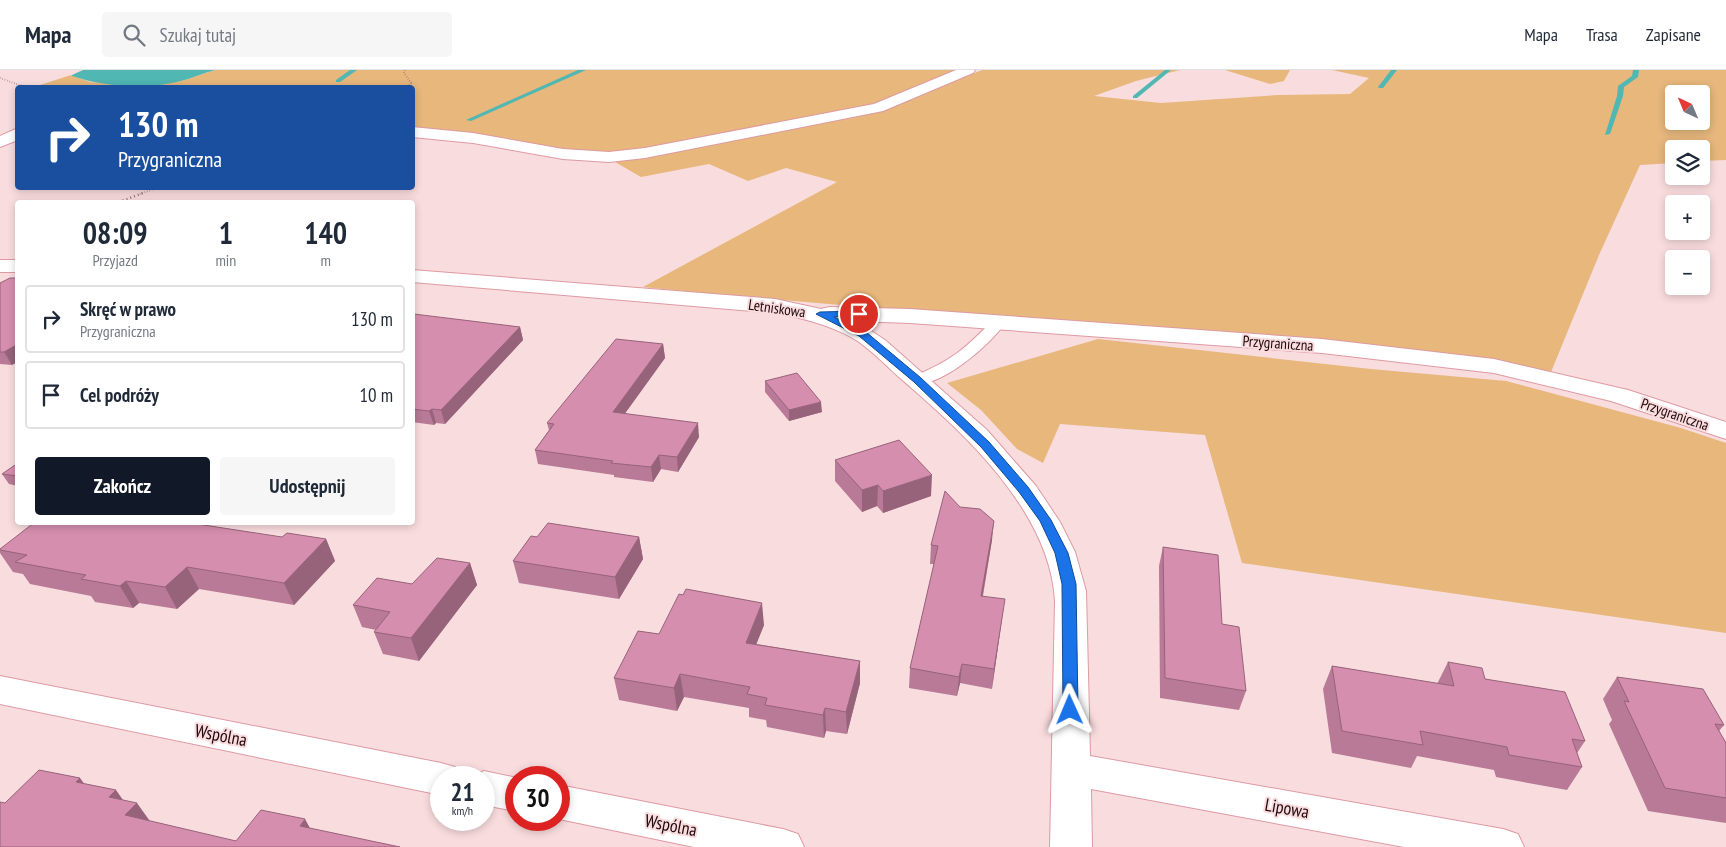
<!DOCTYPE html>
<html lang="pl">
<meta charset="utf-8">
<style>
:root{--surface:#fff;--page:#f6f6f7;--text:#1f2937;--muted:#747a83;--line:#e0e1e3;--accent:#111827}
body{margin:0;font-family:"PT Sans Narrow",sans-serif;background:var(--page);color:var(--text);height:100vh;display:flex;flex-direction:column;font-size:19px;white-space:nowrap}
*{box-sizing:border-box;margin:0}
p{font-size:16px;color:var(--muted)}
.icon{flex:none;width:28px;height:28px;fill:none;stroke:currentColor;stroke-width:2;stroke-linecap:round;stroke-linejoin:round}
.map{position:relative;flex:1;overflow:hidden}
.details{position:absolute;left:15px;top:130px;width:400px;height:325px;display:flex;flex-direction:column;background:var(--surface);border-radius:5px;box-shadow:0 2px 8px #0003}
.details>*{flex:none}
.banner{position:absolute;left:15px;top:15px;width:400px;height:105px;border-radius:5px;box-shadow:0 2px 8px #0003;background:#1a4fa0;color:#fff;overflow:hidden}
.needle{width:32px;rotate:316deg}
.controls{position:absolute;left:1665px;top:15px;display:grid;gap:10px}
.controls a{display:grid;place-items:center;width:45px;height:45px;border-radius:5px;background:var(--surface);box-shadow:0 2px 8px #0003;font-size:25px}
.speed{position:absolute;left:430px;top:696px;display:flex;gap:10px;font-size:25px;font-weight:700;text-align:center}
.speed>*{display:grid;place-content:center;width:65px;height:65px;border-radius:50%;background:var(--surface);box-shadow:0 2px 8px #0003;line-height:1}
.speed small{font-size:12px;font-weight:400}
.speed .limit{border:8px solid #d22;background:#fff;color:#111}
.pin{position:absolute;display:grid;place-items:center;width:42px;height:42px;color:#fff;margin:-21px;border:2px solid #fff;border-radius:50%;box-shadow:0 1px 5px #0007}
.me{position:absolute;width:55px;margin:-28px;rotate:359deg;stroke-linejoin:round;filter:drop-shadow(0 0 4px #0008)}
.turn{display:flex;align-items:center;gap:18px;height:105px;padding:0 20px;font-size:22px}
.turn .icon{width:65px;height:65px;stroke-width:2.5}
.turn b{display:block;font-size:35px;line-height:42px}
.eta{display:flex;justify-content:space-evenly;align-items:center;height:85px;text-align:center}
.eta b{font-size:30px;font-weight:800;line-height:35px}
.button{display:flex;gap:10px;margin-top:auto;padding:10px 20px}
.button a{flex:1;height:58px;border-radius:5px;background:var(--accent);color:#fff;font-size:20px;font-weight:800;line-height:58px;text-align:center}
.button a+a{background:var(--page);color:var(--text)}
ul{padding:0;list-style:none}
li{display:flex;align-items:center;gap:15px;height:68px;margin:0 10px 8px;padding:0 10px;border:2px solid var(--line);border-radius:5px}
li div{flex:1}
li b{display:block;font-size:19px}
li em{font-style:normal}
header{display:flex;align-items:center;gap:30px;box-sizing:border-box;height:70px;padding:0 25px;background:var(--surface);border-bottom:1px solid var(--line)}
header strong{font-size:24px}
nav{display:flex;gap:28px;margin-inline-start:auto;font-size:18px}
.search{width:350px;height:45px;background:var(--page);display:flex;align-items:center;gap:12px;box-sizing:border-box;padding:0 18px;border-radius:5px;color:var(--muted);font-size:19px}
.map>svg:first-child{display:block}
</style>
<header>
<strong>Mapa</strong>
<div class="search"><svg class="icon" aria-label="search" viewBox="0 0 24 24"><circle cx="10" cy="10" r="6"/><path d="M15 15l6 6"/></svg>Szukaj tutaj</div>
<nav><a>Mapa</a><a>Trasa</a><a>Zapisane</a></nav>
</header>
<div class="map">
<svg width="1726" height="777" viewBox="0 0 1726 777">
<rect width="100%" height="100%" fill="#f9dcde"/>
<!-- green -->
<g fill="#e7b77c" fill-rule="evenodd">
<polygon points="215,0 960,0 899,26 842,43 612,85 566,81 413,59 412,18 54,18 40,15 71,5 90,12 141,16 155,15 181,11"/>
<path d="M 982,0 L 1180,0 L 1136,11 L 1094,26 L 1161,33 L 1278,25 L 1350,24 L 1369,8 L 1332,0 L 1726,0 L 1726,90 L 1701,91 L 1701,79 L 1674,79 L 1674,93 L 1640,95 L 1599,185 L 1551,302 C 1421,276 1287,269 1155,259 C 984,247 813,234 643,217 L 837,112 L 786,98 L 748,111 L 709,94 L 641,107 L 615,92 L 827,52 L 885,39 ZM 1674,24 L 1701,24 L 1701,51 L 1674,51 Z"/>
<polygon points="1225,0 1290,0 1284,11 1270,14"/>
<polygon points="1098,269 1371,299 1506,311 1681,358 1726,373 1726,563 1242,493 1205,365 1060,354 1043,393 1017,379 981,340 947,313"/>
</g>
<!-- water -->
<path fill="#50b7b3" d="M 83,0 L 215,0 C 204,3 192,8 181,11 C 147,20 105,17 72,6 L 72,5 Z"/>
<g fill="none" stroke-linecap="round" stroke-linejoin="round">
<!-- stream -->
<g fill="#50b7b3" fill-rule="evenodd">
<polygon points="350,0 357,0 340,12 336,12 336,10"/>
<polygon points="578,0 586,0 471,51 466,50"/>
<polygon points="1165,0 1171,0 1137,28 1133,28 1133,26"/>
<polygon points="1391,0 1397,0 1383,18 1379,18 1378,17"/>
<polygon points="1633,0 1639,0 1638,7 1624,17 1623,26 1610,64 1605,65 1617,26 1618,16 1632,6"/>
</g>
<defs>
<path id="service" d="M 998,249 L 1003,250 L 1005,253 C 991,274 939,320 912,313 L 910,310 L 912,307 C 951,291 964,280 993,250 Z"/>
<g id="minor">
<polygon points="956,0 975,0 973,3 883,41 645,88 609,92 563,89 473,73 412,67 412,57 473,63 563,79 609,82 645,78 874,34"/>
<polygon points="18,58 18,70 0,77 0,66"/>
<rect x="0" y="190" width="18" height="12"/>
<path d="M 412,200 L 775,229 L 821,239 L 829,237 L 910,239 L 1322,269 L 1494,289 L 1628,320 L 1726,352 L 1726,369 L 1611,331 L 1494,303 L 1322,283 L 910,253 L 856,251 L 885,270 L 987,360 L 1036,416 L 1060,452 L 1075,482 L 1086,521 L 1090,686 L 1503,759 L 1518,764 L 1524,777 L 1404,777 L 1091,719 L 1092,777 L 1050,777 L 1055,531 C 1050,441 964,363 900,308 C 884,294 869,277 851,267 C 827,254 801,248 775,243 L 412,212 Z"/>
<polygon points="0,606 441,693 455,697 460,708 441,708 441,725 0,634"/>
<polygon points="484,701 517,708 516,741 484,735 484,708 470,708"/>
<polygon points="559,715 783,759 798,764 804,777 694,777 559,749"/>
</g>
</defs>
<!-- service casing -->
<use href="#service" stroke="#de9aa2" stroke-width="2"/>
<!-- minor casing -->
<use href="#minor" stroke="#de9aa2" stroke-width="2"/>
<!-- path-far1 -->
<g stroke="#8d7376" stroke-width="2" stroke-dasharray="0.5 2" stroke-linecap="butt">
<polyline points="405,0 404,3 411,13 407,18"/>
<polyline points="0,8 19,15 38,18"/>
<polyline points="140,124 156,118"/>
</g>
<!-- path -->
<polyline stroke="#8d7376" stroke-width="2.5" stroke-dasharray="1 3" stroke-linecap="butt" points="119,132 143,123"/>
<!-- service -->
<use href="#service" fill="#fff" fill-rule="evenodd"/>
<!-- minor -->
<use href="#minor" fill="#fff" fill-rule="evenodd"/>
</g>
<!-- wall -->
<g fill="#b87a96">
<polygon points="15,208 12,295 0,294 0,213"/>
<polygon points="412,245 520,257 523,270 445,354 436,353 434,355 412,352"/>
<polygon points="663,274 665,288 625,343 699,367 678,402 661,399 653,412 614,407 614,405 538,394 535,380 549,360 547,353"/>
<polygon points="765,311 822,342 789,351 765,322"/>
<polygon points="835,390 931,426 883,443 877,436 862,442 835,411"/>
<polygon points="18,393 18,416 9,414 2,404"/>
<polygon points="960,437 992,470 983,526 1002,548 992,619 960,613 957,626 909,618 910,598 934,494 930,494 931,475"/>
<polygon points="282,467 326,469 335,491 294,535 199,519 177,539 139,533 133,538 95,532 91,526 30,514 23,504 13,502 0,483 0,479"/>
<polygon points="537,467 639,467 643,489 619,529 519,513 513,491"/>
<polygon points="1163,477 1222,554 1246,621 1239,640 1160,628 1159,496"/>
<polygon points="470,493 477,515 419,591 383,584 374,562 376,560 362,557 353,535"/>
<polygon points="764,555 756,574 860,591 860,613 847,664 826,661 824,668 767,657 766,650 749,647 749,638 684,627 677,641 619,630 614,608 659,564"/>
<polygon points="1448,592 1485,609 1585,671 1577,683 1582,697 1567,720 1496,707 1494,700 1417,686 1411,698 1332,683 1323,619 1332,596 1437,614"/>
<polygon points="1617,607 1724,655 1719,661 1726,673 1726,753 1648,741 1609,654 1612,650 1603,629"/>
</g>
<!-- shaded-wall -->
<g fill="#96637a">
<polygon points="520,257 523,270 445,354 441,340"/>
<polygon points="18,274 18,292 12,295 4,282"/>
<polygon points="663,274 665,288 616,356 613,342"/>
<polygon points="821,332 822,342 789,351 789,340"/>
<polygon points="432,339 436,353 434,355 429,341"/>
<polygon points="698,353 699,367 678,402 677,387"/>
<polygon points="659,385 661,399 653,412 651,397"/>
<polygon points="932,405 931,426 883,443 883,421"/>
<polygon points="878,415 877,436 862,442 862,420"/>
<polygon points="994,451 992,470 979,545 981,526"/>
<polygon points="639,467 643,489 619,529 615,507"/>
<polygon points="326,469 335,491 294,535 284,513"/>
<polygon points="470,493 477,515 419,591 411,568"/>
<polygon points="187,497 199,519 177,539 165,517"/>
<polygon points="126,511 139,533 133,538 120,516"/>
<polygon points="1005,529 1002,548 992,619 994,599"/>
<polygon points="762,533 764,555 748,595 746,573"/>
<polygon points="860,591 860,613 847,664 846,642"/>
<polygon points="962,594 960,613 957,626 959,607"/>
<polygon points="680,604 684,627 677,641 674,618"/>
<polygon points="825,638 826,661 824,668 823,645"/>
<polygon points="80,708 96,730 76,712"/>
<polygon points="116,720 130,740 137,733 152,754 141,767 109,727"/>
<polygon points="305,749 317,771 300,756"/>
</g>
<!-- building -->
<g fill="#d68eae" stroke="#96637a">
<polygon points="18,207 18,274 4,282 0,282 0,213 10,208 15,208"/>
<polygon points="414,244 520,257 441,340 432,339 429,341 412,339 412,245"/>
<polygon points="616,269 663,274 613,342 698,353 677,387 659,385 651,397 611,393 613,391 535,380 554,354 547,353"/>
<polygon points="797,303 821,332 789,340 765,311"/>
<polygon points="899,370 932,405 883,421 878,415 862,420 835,390"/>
<polygon points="18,393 18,406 2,404"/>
<polygon points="945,421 960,437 980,439 994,451 981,526 1005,529 994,599 962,594 959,607 910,598 938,476 931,475"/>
<polygon points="35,452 184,452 282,467 287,463 326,469 284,513 187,497 165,517 126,511 120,516 81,509 86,505 15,492 27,485 0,480 0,479"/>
<polygon points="548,453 639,467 615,507 513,491 531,466 537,467"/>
<polygon points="1163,477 1218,485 1222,554 1239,557 1246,621 1165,608"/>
<polygon points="437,488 470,493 411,568 374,562 390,542 353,535 377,508 412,514"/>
<polygon points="686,519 762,533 746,573 860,591 846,642 825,638 823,645 765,635 767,628 747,624 750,617 680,604 674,618 614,608 638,561 659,564 679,524 683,525"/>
<polygon points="1448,592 1482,598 1485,609 1565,622 1585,671 1572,669 1582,697 1509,685 1507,677 1420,661 1423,675 1342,661 1332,596 1454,616"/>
<polygon points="1617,607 1703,619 1724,655 1715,654 1726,673 1726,728 1665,718 1624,631 1629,632"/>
<polygon points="39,700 80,708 76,712 116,720 109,727 137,733 125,745 236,771 261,740 305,749 300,756 400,777 0,777 0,732 5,733"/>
</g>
<!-- route -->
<polygon fill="#1a73e8" stroke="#114b97" points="859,241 863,244 862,246 834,247 866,262 921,308 989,372 1028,417 1051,450 1068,483 1076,514 1078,640 1076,644 1070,646 1065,644 1063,640 1062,514 1055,483 1040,451 1019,422 981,377 914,312 859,266 816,244 820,242"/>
<g text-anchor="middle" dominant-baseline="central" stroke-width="4" stroke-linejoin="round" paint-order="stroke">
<!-- street labels -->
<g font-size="15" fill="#1f080c" stroke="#f9dcde">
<text transform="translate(777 238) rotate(8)">Letniskowa</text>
<text transform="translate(1278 273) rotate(4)">Przygraniczna</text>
<text transform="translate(1675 344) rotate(19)">Przygraniczna</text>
</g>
<!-- near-street labels -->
<g font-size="18" fill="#1f080c" stroke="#f9dcde">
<text transform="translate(221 665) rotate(11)">Wspólna</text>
<text transform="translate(1287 738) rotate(10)">Lipowa</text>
<text transform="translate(671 755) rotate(11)">Wspólna</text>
</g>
</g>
</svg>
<div class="controls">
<a><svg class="needle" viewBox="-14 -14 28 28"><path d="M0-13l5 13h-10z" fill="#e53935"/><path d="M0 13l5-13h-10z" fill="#747a83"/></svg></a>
<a><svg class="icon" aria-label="layers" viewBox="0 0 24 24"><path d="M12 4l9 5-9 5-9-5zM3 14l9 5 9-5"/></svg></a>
<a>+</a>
<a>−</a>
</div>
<div class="speed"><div>21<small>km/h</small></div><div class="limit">30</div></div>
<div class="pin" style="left:859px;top:244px;background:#d93025"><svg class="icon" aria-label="arrive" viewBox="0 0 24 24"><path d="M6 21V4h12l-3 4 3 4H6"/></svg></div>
<svg class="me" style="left:1070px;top:640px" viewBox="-20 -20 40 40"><path d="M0-17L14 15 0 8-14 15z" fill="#1a73e8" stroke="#fff" stroke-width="4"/></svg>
<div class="banner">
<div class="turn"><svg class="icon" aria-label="right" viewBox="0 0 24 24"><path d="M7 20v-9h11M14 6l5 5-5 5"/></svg><div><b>130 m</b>Przygraniczna</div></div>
</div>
<section class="details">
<div class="eta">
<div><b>08:09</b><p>Przyjazd</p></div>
<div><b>1</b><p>min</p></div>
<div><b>140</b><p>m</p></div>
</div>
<ul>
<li><svg class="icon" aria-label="right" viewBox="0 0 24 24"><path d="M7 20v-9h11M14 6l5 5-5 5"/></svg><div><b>Skręć w prawo</b><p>Przygraniczna</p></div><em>130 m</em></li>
<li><svg class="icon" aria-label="arrive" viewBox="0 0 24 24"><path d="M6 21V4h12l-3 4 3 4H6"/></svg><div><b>Cel podróży</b></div><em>10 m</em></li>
</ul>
<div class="button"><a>Zakończ</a><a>Udostępnij</a></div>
</section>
</div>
